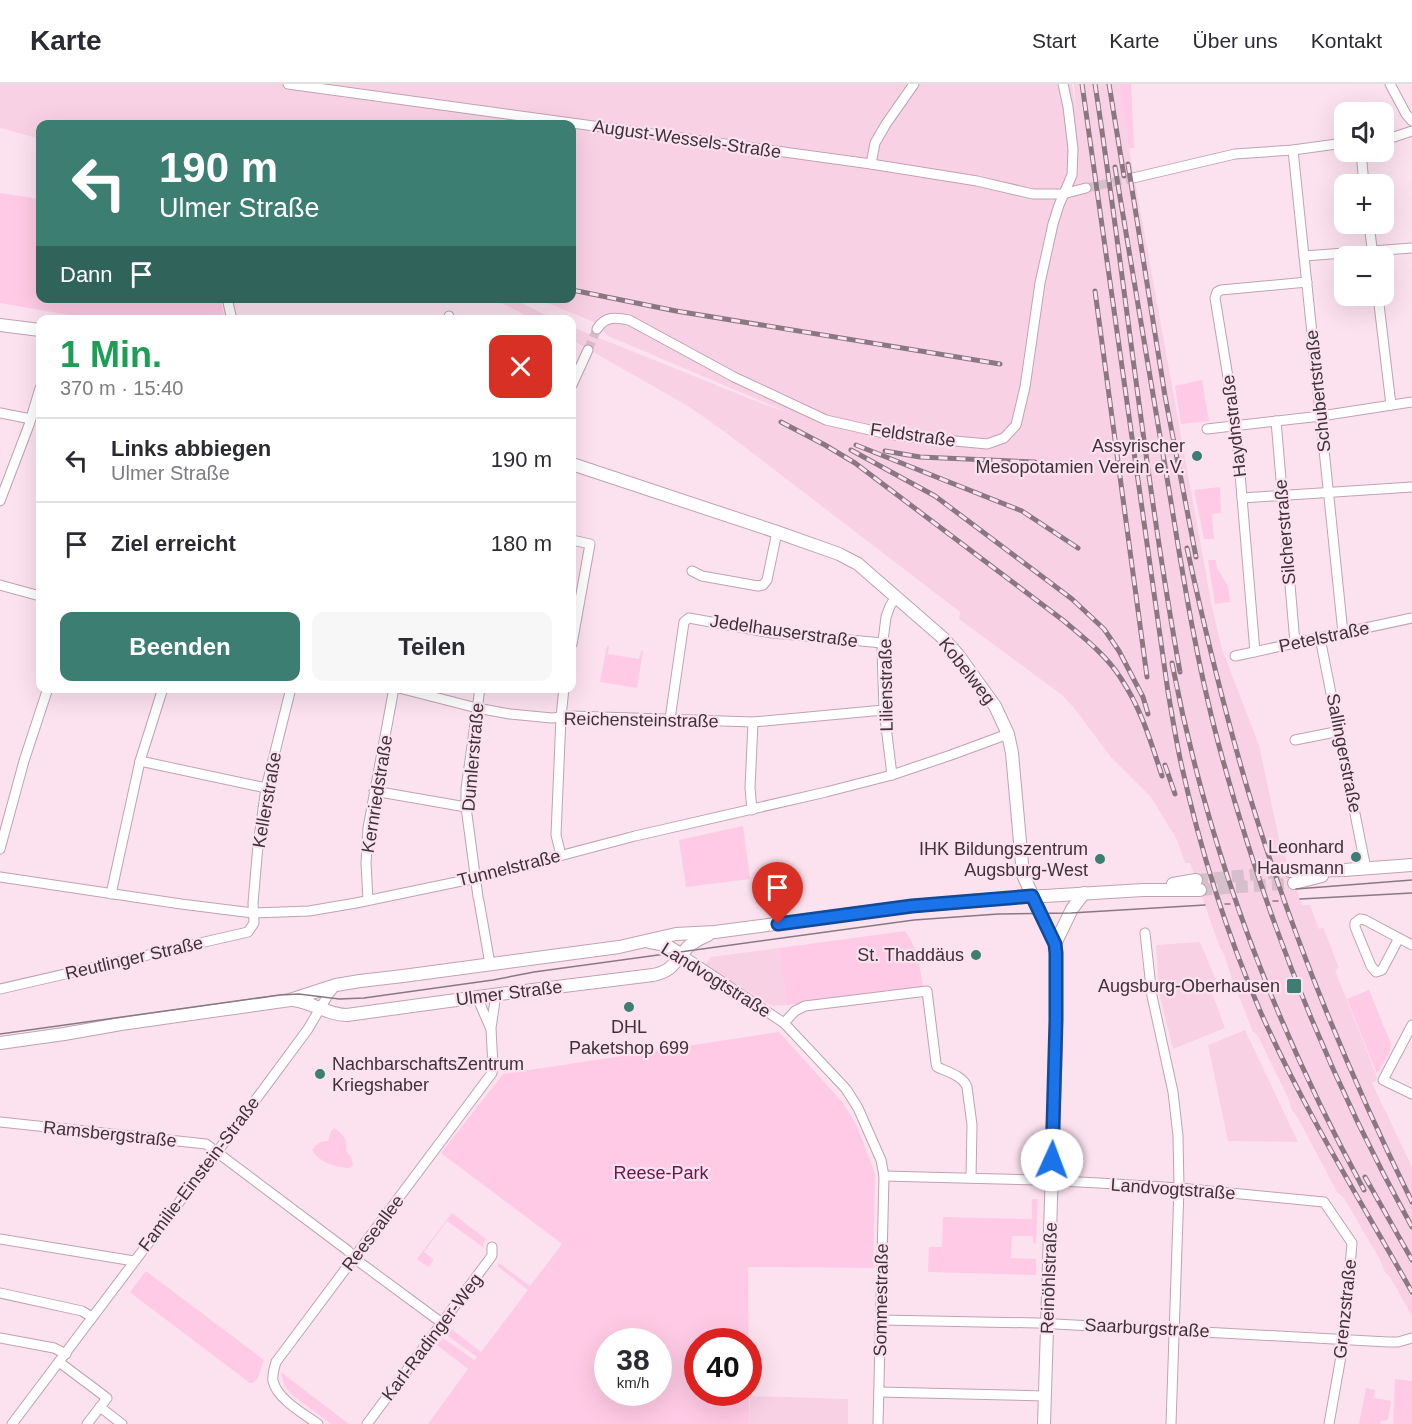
<!DOCTYPE html>
<html lang="de">
<meta charset="utf-8">
<style>
:root{--surface:#fff;--page:#f7f7f7;--text:#2b2b33;--muted:#7c7c81;--line:#e1e1e2;--accent:#3c7e71}
body{margin:0;font-family:Arial,sans-serif;background:var(--page);color:var(--text);height:100vh;display:flex;flex-direction:column;font-size:22px;white-space:nowrap}
*{box-sizing:border-box;margin:0}
p{font-size:20px;color:var(--muted)}
.icon{flex:none;width:33px;height:33px;fill:none;stroke:currentColor;stroke-width:2;stroke-linecap:round;stroke-linejoin:round}
.map{position:relative;flex:1;overflow:hidden}
.panel{position:absolute;left:36px;top:231px;width:540px;height:378px;display:flex;flex-direction:column;background:var(--surface);border-radius:12px;box-shadow:0 6px 24px #0002}
.panel>*{flex:none}
.hud{position:absolute;left:36px;top:36px;width:540px;height:183px;border-radius:12px;box-shadow:0 6px 24px #0002;background:#3c7e71;color:#fff;overflow:hidden}
.buttons{position:absolute;left:1334px;top:18px;display:grid;gap:12px}
.buttons a{display:grid;place-items:center;width:60px;height:60px;border-radius:12px;background:var(--surface);box-shadow:0 6px 24px #0002;font-size:30px}
.speed{position:absolute;left:594px;top:1244px;display:flex;gap:12px;font-size:30px;font-weight:700;text-align:center}
.speed>*{display:grid;place-content:center;width:78px;height:78px;border-radius:50%;background:var(--surface);box-shadow:0 6px 24px #0002;line-height:1}
.speed small{font-size:15px;font-weight:400}
.speed .limit{border:9px solid #d22;background:#fff;color:#111}
.pin{position:absolute;display:grid;place-items:center;width:51px;height:51px;color:#fff;margin:-62px -26px;border-radius:50% 50% 50% 0;rotate:-45deg;box-shadow:0 0 6px #0007}
.pin .icon{rotate:45deg}
.me{position:absolute;width:66px;margin:-33px;rotate:2deg;stroke-linejoin:round;filter:drop-shadow(0 0 4px #0008)}
.turn{display:flex;align-items:center;gap:21px;height:126px;padding:0 24px;font-size:27px}
.turn .icon{width:78px;height:78px;stroke-width:2.5}
.turn b{display:block;font-size:42px;line-height:51px}
.then{display:flex;align-items:center;height:57px;padding:0 24px;background:#0003;gap:12px;font-size:22px}
.round{display:grid;place-items:center;flex:none;width:63px;height:63px;border-radius:12px;background:var(--page)}
.headline{display:flex;align-items:center;justify-content:space-between;height:102px;padding:0 24px}
h1{font-size:36px;font-weight:600;line-height:45px;color:#1e9e55}
.button{display:flex;gap:12px;margin-top:auto;padding:12px 24px}
.button a{flex:1;height:69px;border-radius:12px;background:var(--accent);color:#fff;font-size:24px;font-weight:600;line-height:69px;text-align:center}
.button a+a{background:var(--page);color:var(--text)}
ul{padding:0;list-style:none}
li{display:flex;align-items:center;gap:18px;height:84px;padding:0 24px;border-top:2px solid var(--line)}
li div{flex:1}
li b{display:block;font-size:22px}
li em{font-style:normal}
header{display:flex;align-items:center;gap:36px;box-sizing:border-box;height:84px;padding:0 30px;background:var(--surface);border-bottom:2px solid var(--line)}
header strong{font-size:28px}
nav{display:flex;gap:33px;margin-inline-start:auto;font-size:21px}
.map>svg:first-child{display:block}
</style>
<header>
<strong>Karte</strong>
<nav><a>Start</a><a>Karte</a><a>Über uns</a><a>Kontakt</a></nav>
</header>
<div class="map">
<svg width="1412" height="1340" viewBox="0 0 1412 1340">
<rect width="100%" height="100%" fill="#fce2ef"/>
<!-- built -->
<g fill="#f9d1e5">
<polygon points="0,0 1072,0 1076,28 1074,0 1119,0 1129,64 1212,523 1222,565 1259,661 1279,755 1302,821 1310,821 1319,845 1323,843 1339,884 1335,886 1377,993 1376,997 1372,999 1412,1083 1412,1232 1390,1193 1385,1188 1379,1174 1344,1114 1337,1108 1299,1036 1291,1024 1289,1016 1258,952 1253,948 1232,895 1224,870 1220,864 1190,779 1185,779 1177,756 1151,713 1110,672 1074,624 1062,611 959,535 960,528 725,348 688,322 572,256 572,243 766,321 787,328 608,252 596,239 538,215 572,214 572,40 40,40 40,55 0,44"/>
<polygon points="498,215 513,215 554,235 533,235 496,216"/>
<polygon points="1200,858 1220,906 1212,909 1225,944 1173,965 1159,908 1156,861"/>
<polygon points="779,864 787,921 772,922 705,881 711,873"/>
<polygon points="1245,946 1298,1058 1228,1057 1208,961"/>
<polygon points="750,1312 848,1315 848,1340 749,1340"/>
</g>
<!-- green -->
<g fill="#ffcae5" fill-rule="evenodd">
<polygon points="1119,0 1131,0 1134,64 1129,64"/>
<polygon points="0,109 40,115 40,214 220,215 225,235 92,235 0,219"/>
<polygon points="1202,296 1209,337 1181,340 1175,302"/>
<polygon points="1220,403 1221,429 1212,430 1214,455 1204,455 1194,406"/>
<polygon points="1208,476 1216,476 1217,484 1228,502 1230,518 1215,520"/>
<polygon points="607,562 609,562 608,570 639,575 641,567 643,567 637,604 600,598"/>
<polygon points="743,742 750,795 686,803 679,756"/>
<path d="M 905,847 C 917,862 920,884 923,903 L 787,921 L 779,864 Z"/>
<polygon points="1369,906 1391,960 1389,970 1377,990 1347,915"/>
<path d="M 779,948 L 843,1019 L 857,1042 L 875,1090 L 873,1184 L 748,1183 L 749,1340 L 428,1340 L 468,1285 L 437,1261 L 443,1254 L 474,1276 L 477,1273 L 445,1250 L 450,1244 L 481,1268 L 528,1206 L 497,1182 L 499,1179 L 530,1202 L 562,1160 L 441,1069 L 503,990 ZM 608,1257 L 658,1257 L 658,1308 L 608,1308 ZM 698,1257 L 748,1257 L 748,1308 L 698,1308 Z"/>
<path d="M 334,1044 C 344,1051 348,1056 346,1067 L 351,1073 L 353,1081 L 350,1084 C 337,1084 318,1078 312,1066 C 317,1060 320,1057 328,1057 L 331,1047 Z"/>
<polygon points="1032,1115 1038,1115 1036,1160 1033,1159 1033,1152 1012,1152 1011,1174 1036,1175 1036,1191 928,1188 929,1163 942,1163 943,1133 1032,1135"/>
<polygon points="452,1129 486,1155 483,1160 484,1164 447,1137 424,1168 434,1176 428,1183 417,1175"/>
<path d="M 146,1187 L 264,1276 C 260,1284 261,1295 252,1299 L 250,1299 L 136,1213 L 130,1208 Z"/>
<polygon points="281,1289 282,1289 349,1340 331,1340 291,1310 284,1301"/>
<polygon points="1395,1295 1412,1297 1412,1340 1393,1340"/>
<polygon points="1366,1304 1375,1306 1374,1314 1391,1317 1388,1336 1381,1337 1380,1340 1359,1340"/>
</g>
<g fill="none" stroke-linecap="round" stroke-linejoin="round">
<!-- minor-tunnel -->
<g stroke="#d6bfca" stroke-width="9" stroke-dasharray="9 4.5" stroke-linecap="butt">
<polyline points="1086,104 1133,94"/>
<polyline points="588,266 597,245"/>
</g>
<!-- tertiary-tunnel -->
<g stroke="#d6bfca" stroke-width="12" stroke-dasharray="12 6" stroke-linecap="butt">
<polyline points="1196,796 1290,787"/>
<polyline points="1200,806 1294,799"/>
</g>
<defs>
<g id="minor">
<polyline points="288,0 871,80 977,97 1033,110 1063,110 1086,104"/>
<polyline points="1390,0 1406,30 1412,37"/>
<polyline points="1383,54 1394,53 1412,47"/>
<polyline points="1293,66 1343,549"/>
<polyline points="1361,68 1364,100"/>
<polyline points="871,80 875,59 886,40 914,0"/>
<polyline points="1133,94 1235,70 1293,66 1344,59"/>
<polyline points="1369,140 1373,172"/>
<polyline points="1304,172 1412,164"/>
<polyline points="1378,212 1391,321"/>
<polyline points="227,214 232,236"/>
<polyline points="449,232 450,236"/>
<path d="M 597,245 C 605,232 616,233 629,236 L 734,293 L 826,336 L 892,351 L 987,360 L 1004,354 L 1016,341 L 1025,303 L 1040,199 L 1053,140 L 1059,121 L 1072,91 L 1073,65 L 1068,23 L 1063,0"/>
<polyline points="572,301 588,266"/>
<polyline points="0,329 31,335"/>
<polyline points="1276,337 1295,559"/>
<polyline points="1207,345 1321,332 1412,318"/>
<polyline points="1242,414 1412,403"/>
<polyline points="0,417 29,341 40,304"/>
<polyline points="572,456 590,460 572,560"/>
<polyline points="692,487 702,492 758,502 763,501 767,496 777,448"/>
<polyline points="0,501 40,512"/>
<polyline points="1320,554 1366,785"/>
<polyline points="1255,568 1236,342 1215,214 1217,208 1221,206 1307,198"/>
<polyline points="1235,572 1412,534"/>
<polyline points="399,604 477,624 510,630 552,634 571,632 753,638 884,626"/>
<polyline points="670,635 684,538 689,534 772,549 883,559"/>
<polyline points="1295,656 1340,647"/>
<polyline points="140,677 266,704"/>
<polyline points="892,691 884,626 882,565 886,533 890,522 896,513"/>
<polyline points="374,707 466,723"/>
<polyline points="752,726 750,704 753,638"/>
<polyline points="0,765 24,677 48,604"/>
<polyline points="561,771 556,751 561,633 564,604"/>
<polyline points="0,793 181,820 253,829 309,827 356,819 476,794 635,752 826,708 892,691 951,671 1008,650"/>
<polyline points="111,810 140,677 163,604"/>
<polyline points="478,813 466,723 466,705 480,604"/>
<polyline points="368,816 366,779 368,744 394,604"/>
<polyline points="479,817 490,880"/>
<polyline points="1145,849 1152,912 1173,1008 1178,1052 1179,1104 1171,1340"/>
<polyline points="1399,854 1382,886 1376,888 1371,882 1355,843 1355,839 1360,835 1365,836 1412,861"/>
<polyline points="682,871 784,939 846,1005 858,1024 881,1076 884,1092 878,1340"/>
<polyline points="0,905 248,848 254,839 253,819 258,761 266,704 291,604"/>
<polyline points="477,913 490,943"/>
<path d="M 784,939 L 795,927 L 805,922 L 927,907 L 936,979 L 937,983 C 948,988 963,992 967,1003 L 972,1041 L 971,1094"/>
<polyline points="1412,941 1383,996 1412,1010"/>
<polyline points="0,1038 206,1060 347,1166 358,1177 442,1239"/>
<polyline points="884,1092 1039,1096 1099,1099 1179,1104 1324,1118 1352,1159 1343,1261 1329,1340"/>
<polyline points="0,1155 134,1177"/>
<polyline points="0,1209 82,1227 92,1233"/>
<polyline points="881,1236 1037,1239 1388,1258 1398,1258 1412,1254"/>
<polyline points="0,1254 54,1264 66,1270"/>
<polyline points="59,1278 107,1314 87,1340"/>
<polyline points="879,1308 1045,1312"/>
<polyline points="100,1323 122,1340"/>
<polyline points="12,1340 217,1068 308,945 328,911 336,901"/>
<path d="M 318,1340 C 304,1330 277,1315 273,1297 C 272,1291 274,1285 276,1278 L 492,989 L 493,983 L 491,944 L 496,910"/>
<polyline points="367,1340 491,1173 492,1171 492,1163"/>
</g>
<g id="tertiary">
<polyline points="0,241 40,246"/>
<polyline points="572,380 777,448 839,470 858,480 943,554 959,572 995,622 1008,650 1012,669 1023,791 1055,860 1056,869 1056,956 1044,1340"/>
<polyline points="1290,787 1344,786 1412,781"/>
<polyline points="1294,799 1322,792"/>
<polyline points="1173,800 1196,796"/>
<polyline points="650,858 666,861 682,871"/>
<polyline points="1055,860 1072,825 1084,809"/>
<path d="M 293,916 C 312,918 328,931 347,931 L 500,910 L 653,891 C 673,887 674,878 687,864 C 692,858 701,854 708,851"/>
<polyline points="0,959 64,950 121,940 290,916 336,901 360,897 403,892 619,863 676,850 715,848 912,822 997,815 1143,806 1200,806"/>
</g>
</defs>
<!-- minor casing -->
<use href="#minor" stroke="#c0a2b1" stroke-width="11"/>
<!-- tertiary casing -->
<use href="#tertiary" stroke="#c0a2b1" stroke-width="14"/>
<!-- minor -->
<use href="#minor" stroke="#fff" stroke-width="9"/>
<!-- tertiary -->
<use href="#tertiary" stroke="#fff" stroke-width="12"/>
<!-- tram -->
<g stroke="#8a7881" stroke-width="1.5">
<polyline points="1296,805 1412,796"/>
<polyline points="1300,815 1412,809"/>
<polyline points="1273,817 1278,817"/>
<polyline points="1225,820 1230,820"/>
<polyline points="0,950 280,911 299,910 339,915 364,914 493,896 534,888 914,836 998,830 1071,829 1205,821"/>
</g>
<defs>
<g id="rail">
<path d="M 1082,0 L 1168,608 C 1172,631 1176,656 1181,679 C 1200,765 1226,848 1261,929 C 1304,1026 1360,1116 1412,1208"/>
<path d="M 1095,0 C 1125,196 1145,393 1180,588"/>
<polyline points="1109,0 1124,92"/>
<polyline points="1128,80 1165,312 1196,473"/>
<path d="M 1115,83 C 1134,195 1152,306 1171,418 C 1184,499 1197,579 1218,658 C 1263,827 1327,990 1412,1143"/>
<polyline points="572,206 676,227 1000,280"/>
<polyline points="1095,207 1147,593"/>
<path d="M 781,338 L 825,361 L 855,379 L 1064,537 C 1084,554 1106,571 1120,593 C 1141,624 1151,658 1162,692"/>
<polyline points="856,361 1022,427 1078,464"/>
<polyline points="851,366 935,412 1072,515 1104,545 1119,567 1143,613 1148,630"/>
<polyline points="885,367 920,373 1035,378"/>
<path d="M 1187,464 C 1205,547 1225,629 1249,710 C 1292,851 1347,986 1412,1118"/>
<path d="M 1172,579 C 1208,766 1273,939 1364,1106"/>
<polyline points="1165,681 1175,710"/>
<polyline points="1365,1093 1412,1176"/>
</g>
</defs>
<!-- rail casing -->
<use href="#rail" stroke="#8a7881" stroke-width="5"/>
<!-- rail -->
<use href="#rail" stroke="#fce2ef" stroke-width="3" stroke-dasharray="9" stroke-linecap="butt"/>
</g>
<g fill="none" stroke-linecap="round" stroke-linejoin="round">
<defs>
<polyline id="route" points="778,840 912,822 1032,812 1055,860 1056,869 1056,936 1052,1076"/>
</defs>
<!-- route casing -->
<use href="#route" stroke="#114b97" stroke-width="15"/>
<!-- route -->
<use href="#route" stroke="#1a73e8" stroke-width="10"/>
</g>
<!-- markers -->
<g fill="#3c7e71" stroke="#fce2ef" stroke-width="2">
<circle cx="1197" cy="372" r="6"/>
<circle cx="1356" cy="773" r="6"/>
<circle cx="1100" cy="775" r="6"/>
<circle cx="976" cy="871" r="6"/>
<rect x="1286" y="894" width="16" height="16" rx="3"/>
<circle cx="629" cy="923" r="6"/>
<circle cx="320" cy="990" r="6"/>
</g>
<g text-anchor="middle" dominant-baseline="central" stroke-width="4.5" stroke-linejoin="round" paint-order="stroke">
<!-- street labels -->
<g font-size="18" fill="#3e3238" stroke="#fce2ef">
<text transform="translate(687 55) rotate(8)">August-Wessels-Straße</text>
<text transform="translate(1318 307) rotate(-96)">Schubertstraße</text>
<text transform="translate(1234 342) rotate(-97)">Haydnstraße</text>
<text transform="translate(913 351) rotate(8)">Feldstraße</text>
<text transform="translate(1285 448) rotate(-95)">Silcherstraße</text>
<text transform="translate(784 547) rotate(8)">Jedelhauserstraße</text>
<text transform="translate(1324 553) rotate(-12)">Petelstraße</text>
<text transform="translate(967 587) rotate(52)">Kobelweg</text>
<text transform="translate(886 601) rotate(-91)">Lilienstraße</text>
<text transform="translate(641 636) rotate(1)">Reichensteinstraße</text>
<text transform="translate(1344 669) rotate(79)">Sallingerstraße</text>
<text transform="translate(473 673) rotate(-85)">Dumlerstraße</text>
<text transform="translate(377 710) rotate(-81)">Kernriedstraße</text>
<text transform="translate(267 716) rotate(-80)">Kellerstraße</text>
<text transform="translate(509 784) rotate(-14)">Tunnelstraße</text>
<text transform="translate(134 874) rotate(-13)">Reutlinger Straße</text>
<text transform="translate(716 896) rotate(32)">Landvogtstraße</text>
<text transform="translate(509 909) rotate(-7)">Ulmer Straße</text>
<text transform="translate(110 1050) rotate(6)">Ramsbergstraße</text>
<text transform="translate(199 1090) rotate(-53)">Familie-Einstein-Straße</text>
<text transform="translate(1173 1105) rotate(4)">Landvogtstraße</text>
<text transform="translate(373 1149) rotate(-53)">Reeseallee</text>
<text transform="translate(1049 1194) rotate(-88)">Reinöhlstraße</text>
<text transform="translate(881 1216) rotate(-89)">Sommestraße</text>
<text transform="translate(1345 1225) rotate(-84)">Grenzstraße</text>
<text transform="translate(1147 1244) rotate(3)">Saarburgstraße</text>
<text transform="translate(432 1253) rotate(-53)">Karl-Radinger-Weg</text>
</g>
<!-- poi labels -->
<g font-size="18" fill="#3e3238" stroke="#fce2ef" text-anchor="end">
<text x="1185" y="362">Assyrischer<tspan x="1185" dy="21">Mesopotamien Verein e.V.</tspan></text>
<text x="1344" y="763">Leonhard<tspan x="1344" dy="21">Hausmann</tspan></text>
<text x="1088" y="765">IHK Bildungszentrum<tspan x="1088" dy="21">Augsburg-West</tspan></text>
<text x="964" y="871">St. Thaddäus</text>
<text x="1280" y="902">Augsburg-Oberhausen</text>
<text x="629" y="943" text-anchor="middle">DHL<tspan x="629" dy="21">Paketshop 699</tspan></text>
<text x="332" y="980" text-anchor="start">NachbarschaftsZentrum<tspan x="332" dy="21">Kriegshaber</tspan></text>
</g>
<!-- park labels -->
<g font-size="18" fill="#69164a" stroke="#fce2ef">
<text x="661" y="1089">Reese-Park</text>
</g>
</g>
</svg>
<div class="buttons">
<a><svg class="icon" aria-label="sound" viewBox="0 0 24 24"><path d="M4 9h4l5-4v14l-5-4H4zM17 9q2 3 0 6"/></svg></a>
<a>+</a>
<a>−</a>
</div>
<div class="speed"><div>38<small>km/h</small></div><div class="limit">40</div></div>
<div class="pin" style="left:778px;top:840px;background:#d93025"><svg class="icon" aria-label="arrive" viewBox="0 0 24 24"><path d="M6 21V4h12l-3 4 3 4H6"/></svg></div>
<svg class="me" style="left:1052px;top:1076px" viewBox="-20 -20 40 40"><circle r="19" fill="#fff"/><path d="M0-13L10 11 0 6-10 11z" fill="#1a73e8"/></svg>
<div class="hud">
<div class="turn"><svg class="icon" aria-label="left" viewBox="0 0 24 24"><path d="M17 20v-9H6M10 6l-5 5 5 5"/></svg><div><b>190 m</b>Ulmer Straße</div></div>
<div class="then">Dann<svg class="icon" aria-label="arrive" viewBox="0 0 24 24"><path d="M6 21V4h12l-3 4 3 4H6"/></svg></div>
</div>
<section class="panel">
<div class="headline"><div><h1>1 Min.</h1><p>370 m · 15:40</p></div><a class="round" style="background:#d93025;color:#fff"><svg class="icon" aria-label="close" viewBox="0 0 24 24"><path d="M6 6l12 12M18 6L6 18"/></svg></a></div>
<ul>
<li><svg class="icon" aria-label="left" viewBox="0 0 24 24"><path d="M17 20v-9H6M10 6l-5 5 5 5"/></svg><div><b>Links abbiegen</b><p>Ulmer Straße</p></div><em>190 m</em></li>
<li><svg class="icon" aria-label="arrive" viewBox="0 0 24 24"><path d="M6 21V4h12l-3 4 3 4H6"/></svg><div><b>Ziel erreicht</b></div><em>180 m</em></li>
</ul>
<div class="button"><a>Beenden</a><a>Teilen</a></div>
</section>
</div>
